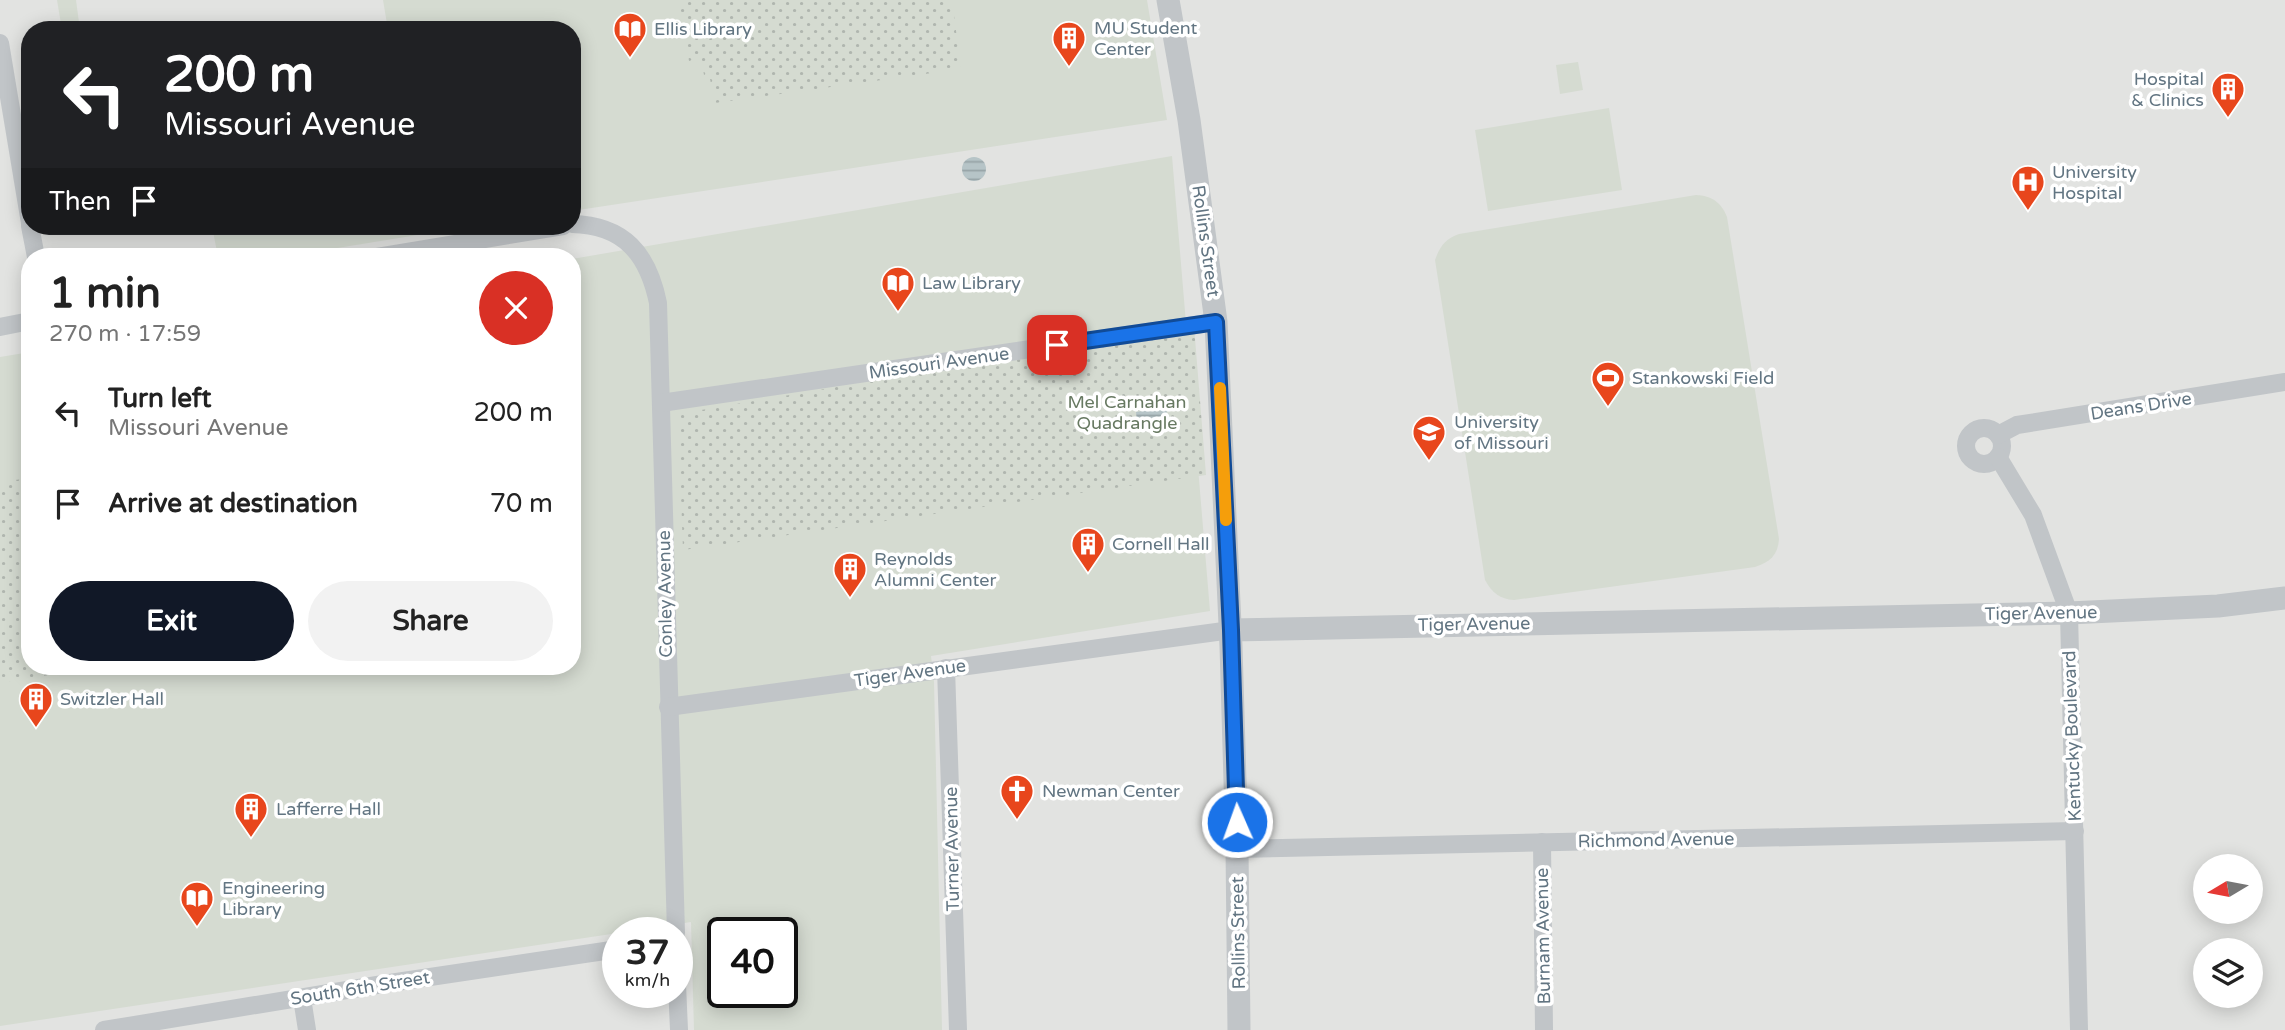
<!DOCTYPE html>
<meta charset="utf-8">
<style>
:root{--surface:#fff;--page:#f2f2f2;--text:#222;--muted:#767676;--accent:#111827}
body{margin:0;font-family:"Varela Round",sans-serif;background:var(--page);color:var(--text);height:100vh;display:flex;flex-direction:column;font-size:26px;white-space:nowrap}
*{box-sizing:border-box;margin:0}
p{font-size:23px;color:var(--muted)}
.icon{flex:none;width:38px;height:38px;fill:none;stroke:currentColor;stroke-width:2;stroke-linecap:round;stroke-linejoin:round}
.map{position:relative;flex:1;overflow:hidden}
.side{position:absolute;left:21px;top:248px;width:560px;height:427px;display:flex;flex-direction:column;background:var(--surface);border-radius:28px;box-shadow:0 4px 18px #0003}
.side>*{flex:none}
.hud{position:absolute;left:21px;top:21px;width:560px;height:214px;border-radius:28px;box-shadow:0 4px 18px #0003;background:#202124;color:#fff;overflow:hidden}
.needle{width:46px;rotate:260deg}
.fabs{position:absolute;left:2193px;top:854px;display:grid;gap:14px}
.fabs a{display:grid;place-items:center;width:70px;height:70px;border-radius:50%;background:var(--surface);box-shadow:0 4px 18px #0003;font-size:35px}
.speed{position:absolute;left:602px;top:917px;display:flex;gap:14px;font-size:35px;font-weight:700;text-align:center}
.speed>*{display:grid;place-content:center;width:91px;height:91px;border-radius:50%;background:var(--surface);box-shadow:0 4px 18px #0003;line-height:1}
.speed small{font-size:18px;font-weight:400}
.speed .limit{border:4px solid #111;border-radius:10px;background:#fff;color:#111}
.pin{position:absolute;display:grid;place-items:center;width:60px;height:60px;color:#fff;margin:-30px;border-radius:14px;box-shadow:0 4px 10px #0006}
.me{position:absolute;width:77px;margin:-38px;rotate:358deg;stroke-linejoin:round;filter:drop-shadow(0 0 5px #0008)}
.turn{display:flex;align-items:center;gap:24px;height:147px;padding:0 28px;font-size:32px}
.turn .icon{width:91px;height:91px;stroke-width:2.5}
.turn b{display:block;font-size:49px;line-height:60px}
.then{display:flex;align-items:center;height:66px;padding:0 28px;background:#0003;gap:14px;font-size:26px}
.round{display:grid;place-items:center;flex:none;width:74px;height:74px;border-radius:37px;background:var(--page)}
.overview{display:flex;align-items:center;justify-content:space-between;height:119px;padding:0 28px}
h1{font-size:42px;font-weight:800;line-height:52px}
.button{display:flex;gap:14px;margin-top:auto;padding:14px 28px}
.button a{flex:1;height:80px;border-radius:42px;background:var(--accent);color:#fff;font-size:28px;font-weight:800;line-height:80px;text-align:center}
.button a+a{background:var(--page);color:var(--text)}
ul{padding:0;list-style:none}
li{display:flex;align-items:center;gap:21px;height:91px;padding:0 28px}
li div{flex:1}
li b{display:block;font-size:26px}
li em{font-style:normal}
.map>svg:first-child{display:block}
</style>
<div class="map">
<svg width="2285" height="1030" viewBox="0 0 2285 1030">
<defs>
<pattern id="park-dots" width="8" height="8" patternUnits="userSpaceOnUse" patternTransform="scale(1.75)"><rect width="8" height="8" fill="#d5dbd1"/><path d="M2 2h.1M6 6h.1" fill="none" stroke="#b0b6af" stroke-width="1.8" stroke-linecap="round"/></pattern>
<pattern id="water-rules" width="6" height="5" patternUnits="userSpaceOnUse" patternTransform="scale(1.75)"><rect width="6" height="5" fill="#b6c4c7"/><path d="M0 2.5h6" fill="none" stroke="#97a4a7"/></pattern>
</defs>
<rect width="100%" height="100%" fill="#f4f4f0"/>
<!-- built -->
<path fill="#e2e3e1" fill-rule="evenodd" d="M 0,0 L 2285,0 L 2285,1030 L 0,1030 ZM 30,30 L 572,30 L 572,226 L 30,226 ZM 30,257 L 572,257 L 572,667 L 30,667 ZM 2205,866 L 2250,866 L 2250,912 L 2205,912 ZM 618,933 L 677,933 L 677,992 L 618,992 ZM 723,933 L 782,933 L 782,992 L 723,992 ZM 2205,950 L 2250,950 L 2250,996 L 2205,996 Z"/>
<!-- green -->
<g fill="#d5dbd1" fill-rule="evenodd">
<polygon points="57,0 76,0 80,30 62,30"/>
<polygon points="383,0 1147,0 1167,120 572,211 572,30 388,30"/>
<polygon points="1578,62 1583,90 1560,94 1556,65"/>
<polygon points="1609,108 1622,190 1488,211 1475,130"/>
<path d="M 1172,156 L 1210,611 L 931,656 L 934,682 L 942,1030 L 694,1030 L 691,922 L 0,1026 L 0,357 L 30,352 L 30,667 L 572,667 L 572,259 ZM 723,933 L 782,933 L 782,992 L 723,992 Z"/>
<path d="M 1696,195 C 1712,196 1721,202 1727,217 L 1779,539 C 1778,555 1770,562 1755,567 L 1514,600 C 1500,599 1492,593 1485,580 L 1435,260 C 1440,246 1445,239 1459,234 Z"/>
<polygon points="212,226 473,226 282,257 218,257"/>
</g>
<!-- park -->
<g fill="url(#park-dots)">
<polygon points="678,0 952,0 961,69 715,103 709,74 704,75 701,58 689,61"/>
<polygon points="1194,326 1206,475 683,550 678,414"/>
<polygon points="30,478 30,667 102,667 4,682 0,673 0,482"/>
</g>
<!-- water -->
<g fill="url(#water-rules)">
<circle cx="974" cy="169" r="12"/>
<polygon points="1163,408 1167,410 1166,417 1137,422 1136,412"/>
</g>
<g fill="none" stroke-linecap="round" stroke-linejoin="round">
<!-- minor -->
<g stroke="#c1c5c8" stroke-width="18">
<polyline points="0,43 30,223"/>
<path d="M 572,224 C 624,225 648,254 658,303 L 676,933"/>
<polyline points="30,226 36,257"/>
<polyline points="377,257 563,226"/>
<polyline points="0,327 30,321"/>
<polyline points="661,403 1216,322"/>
<circle cx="1984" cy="446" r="18"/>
<polyline points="1998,435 2017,425 2285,382"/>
<polyline points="1998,457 2033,515 2069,613 2079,1030"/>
<polyline points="946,668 958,1030"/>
<polyline points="668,707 1231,630"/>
<polyline points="1542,842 1544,1030"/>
<polyline points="1237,849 2075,831"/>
<polyline points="677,984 679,1030"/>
<polyline points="302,998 307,1030"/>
<polyline points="104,1030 383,984 618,949"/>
</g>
<!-- tertiary -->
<g stroke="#c1c5c8" stroke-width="23">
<polyline points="1168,0 1189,120 1216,322 1231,646 1237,849 1239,1030"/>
<polyline points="1231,630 2069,613 2218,606 2285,598"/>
</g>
</g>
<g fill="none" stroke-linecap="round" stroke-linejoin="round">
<defs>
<polyline id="route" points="1057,345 1216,322 1231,630 1237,822"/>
</defs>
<!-- route casing -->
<use href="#route" stroke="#114b97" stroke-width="18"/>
<!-- route -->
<use href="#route" stroke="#1a73e8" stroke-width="12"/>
<!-- slow -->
<polyline stroke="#f59e0b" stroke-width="12" points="1220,388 1226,520"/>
</g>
<!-- icons -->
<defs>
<symbol id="library-pin" viewBox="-11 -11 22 30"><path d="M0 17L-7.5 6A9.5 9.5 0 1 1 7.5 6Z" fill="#e8461c" stroke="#fff"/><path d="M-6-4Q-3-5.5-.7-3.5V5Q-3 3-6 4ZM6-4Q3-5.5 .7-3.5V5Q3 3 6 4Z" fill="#fff"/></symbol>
<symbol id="building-pin" viewBox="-11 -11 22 30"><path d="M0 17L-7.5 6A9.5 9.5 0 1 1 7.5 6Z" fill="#e8461c" stroke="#fff"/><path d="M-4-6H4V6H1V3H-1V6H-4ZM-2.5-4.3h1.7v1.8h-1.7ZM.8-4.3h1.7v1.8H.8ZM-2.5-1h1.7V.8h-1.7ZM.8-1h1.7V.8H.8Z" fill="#fff"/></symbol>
<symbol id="hospital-pin" viewBox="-11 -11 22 30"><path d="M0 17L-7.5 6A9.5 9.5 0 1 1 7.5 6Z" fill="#e8461c" stroke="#fff"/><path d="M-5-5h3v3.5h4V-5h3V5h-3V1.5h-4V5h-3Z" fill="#fff"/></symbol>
<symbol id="stadium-pin" viewBox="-11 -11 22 30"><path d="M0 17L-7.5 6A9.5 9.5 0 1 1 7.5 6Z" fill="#e8461c" stroke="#fff"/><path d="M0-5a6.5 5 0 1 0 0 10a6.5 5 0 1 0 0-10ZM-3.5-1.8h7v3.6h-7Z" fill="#fff"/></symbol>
<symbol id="university-pin" viewBox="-11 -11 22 30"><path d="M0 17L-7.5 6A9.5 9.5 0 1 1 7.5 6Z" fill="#e8461c" stroke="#fff"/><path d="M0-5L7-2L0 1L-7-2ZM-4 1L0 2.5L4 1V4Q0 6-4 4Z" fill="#fff"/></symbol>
<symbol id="church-pin" viewBox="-11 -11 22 30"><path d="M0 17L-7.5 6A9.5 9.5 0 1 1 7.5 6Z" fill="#e8461c" stroke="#fff"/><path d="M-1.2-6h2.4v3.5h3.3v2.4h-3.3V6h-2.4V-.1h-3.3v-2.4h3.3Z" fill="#fff"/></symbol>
</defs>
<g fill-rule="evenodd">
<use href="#library-pin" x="611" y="10" width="38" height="52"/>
<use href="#building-pin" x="1050" y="19" width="38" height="52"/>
<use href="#building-pin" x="2209" y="70" width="38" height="52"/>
<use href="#hospital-pin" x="2009" y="163" width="38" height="52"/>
<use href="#library-pin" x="879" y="264" width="38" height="52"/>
<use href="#stadium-pin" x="1589" y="359" width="38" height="52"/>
<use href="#university-pin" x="1410" y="413" width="38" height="52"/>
<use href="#building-pin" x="1069" y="525" width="38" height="52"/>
<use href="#building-pin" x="831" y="550" width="38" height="52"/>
<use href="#building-pin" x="17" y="680" width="38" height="52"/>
<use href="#church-pin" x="998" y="772" width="38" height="52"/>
<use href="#building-pin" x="232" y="790" width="38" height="52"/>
<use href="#library-pin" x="178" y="879" width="38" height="52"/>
</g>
<g text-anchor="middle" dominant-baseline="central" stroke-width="7" stroke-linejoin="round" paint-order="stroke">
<!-- poi labels -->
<g font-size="18" fill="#627582" stroke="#fff" text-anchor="start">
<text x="1094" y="28">MU Student<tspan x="1094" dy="21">Center</tspan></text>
<text x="654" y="29">Ellis Library</text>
<text x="2204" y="79" text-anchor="end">Hospital<tspan x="2204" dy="21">&amp; Clinics</tspan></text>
<text x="2052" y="172">University<tspan x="2052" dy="21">Hospital</tspan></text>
<text x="922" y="283">Law Library</text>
<text x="1632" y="378">Stankowski Field</text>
<text x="1454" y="422">University<tspan x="1454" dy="21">of Missouri</tspan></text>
<text x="1112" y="544">Cornell Hall</text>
<text x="874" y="559">Reynolds<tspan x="874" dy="21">Alumni Center</tspan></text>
<text x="60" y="699">Switzler Hall</text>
<text x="1042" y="791">Newman Center</text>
<text x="276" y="809">Lafferre Hall</text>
<text x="222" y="888">Engineering<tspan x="222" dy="21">Library</tspan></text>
</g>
<!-- street labels -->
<g font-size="18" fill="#627582" stroke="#fff">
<text transform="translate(1206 241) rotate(82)">Rollins Street</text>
<text transform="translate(939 363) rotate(-8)">Missouri Avenue</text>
<text transform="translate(2141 406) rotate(-9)">Deans Drive</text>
<text transform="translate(665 594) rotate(-91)">Conley Avenue</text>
<text transform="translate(2041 613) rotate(-1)">Tiger Avenue</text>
<text transform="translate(1474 624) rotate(-1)">Tiger Avenue</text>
<text transform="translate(910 673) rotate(-8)">Tiger Avenue</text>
<text transform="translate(2072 736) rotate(-92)">Kentucky Boulevard</text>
<text transform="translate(1656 840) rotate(-1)">Richmond Avenue</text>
<text transform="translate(952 849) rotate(-91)">Turner Avenue</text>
<text transform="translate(1238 933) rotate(-91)">Rollins Street</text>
<text transform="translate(1543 936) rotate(-91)">Burnam Avenue</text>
<text transform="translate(360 988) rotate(-9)">South 6th Street</text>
</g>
<!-- park labels -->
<g font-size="18" fill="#677961" stroke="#fff">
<text x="1127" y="402">Mel Carnahan<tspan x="1127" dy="21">Quadrangle</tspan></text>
</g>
</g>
</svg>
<div class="fabs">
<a><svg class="needle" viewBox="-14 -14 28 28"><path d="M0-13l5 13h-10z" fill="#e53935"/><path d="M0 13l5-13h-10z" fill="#767676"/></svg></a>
<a><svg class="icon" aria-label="layers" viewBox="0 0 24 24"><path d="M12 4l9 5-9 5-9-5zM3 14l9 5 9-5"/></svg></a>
</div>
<div class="speed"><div>37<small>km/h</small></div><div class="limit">40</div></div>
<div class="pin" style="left:1057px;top:345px;background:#d93025"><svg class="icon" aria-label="arrive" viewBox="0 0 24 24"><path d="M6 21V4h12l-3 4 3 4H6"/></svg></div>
<svg class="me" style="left:1237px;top:822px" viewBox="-20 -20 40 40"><circle r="17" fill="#1a73e8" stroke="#fff" stroke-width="3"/><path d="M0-11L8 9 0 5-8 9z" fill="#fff"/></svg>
<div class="hud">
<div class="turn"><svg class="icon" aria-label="left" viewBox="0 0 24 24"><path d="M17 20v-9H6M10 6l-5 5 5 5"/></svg><div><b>200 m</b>Missouri Avenue</div></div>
<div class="then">Then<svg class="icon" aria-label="arrive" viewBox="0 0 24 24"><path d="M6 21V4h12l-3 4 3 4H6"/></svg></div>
</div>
<section class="side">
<div class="overview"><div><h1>1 min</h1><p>270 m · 17:59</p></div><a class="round" style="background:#d93025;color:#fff"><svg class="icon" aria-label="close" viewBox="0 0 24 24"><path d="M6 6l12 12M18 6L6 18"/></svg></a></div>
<ul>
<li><svg class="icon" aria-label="left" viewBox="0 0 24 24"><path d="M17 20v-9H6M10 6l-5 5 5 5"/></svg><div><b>Turn left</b><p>Missouri Avenue</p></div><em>200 m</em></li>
<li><svg class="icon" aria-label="arrive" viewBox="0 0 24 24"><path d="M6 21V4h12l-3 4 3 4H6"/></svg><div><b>Arrive at destination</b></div><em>70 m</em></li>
</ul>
<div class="button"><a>Exit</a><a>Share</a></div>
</section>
</div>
